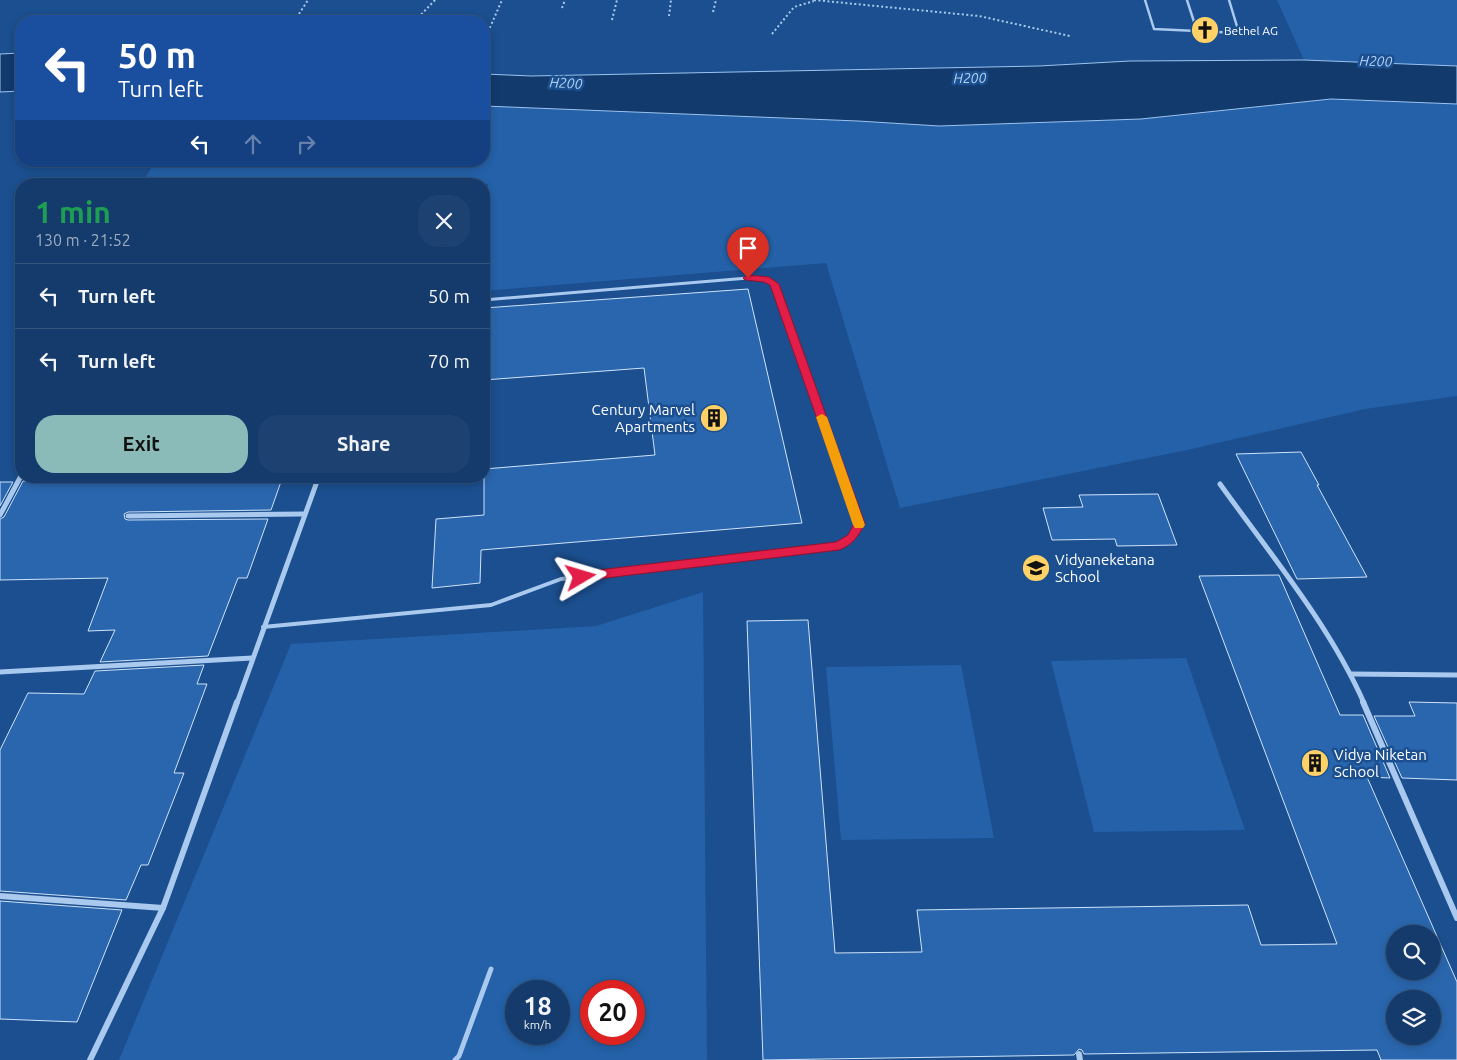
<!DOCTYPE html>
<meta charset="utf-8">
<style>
:root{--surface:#143b6b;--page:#1d4271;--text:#f1f3f6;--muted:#9dadc1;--line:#33557e;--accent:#8bbbb9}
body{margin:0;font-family:Ubuntu,sans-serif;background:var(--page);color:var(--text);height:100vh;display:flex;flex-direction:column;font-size:19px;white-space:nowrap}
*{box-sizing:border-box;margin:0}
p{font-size:16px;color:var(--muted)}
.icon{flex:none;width:28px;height:28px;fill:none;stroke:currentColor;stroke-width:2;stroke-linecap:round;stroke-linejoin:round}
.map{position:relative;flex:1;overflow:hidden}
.sheet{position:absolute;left:15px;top:178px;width:475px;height:305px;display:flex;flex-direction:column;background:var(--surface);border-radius:20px;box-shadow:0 2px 8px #0003,0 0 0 1px var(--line)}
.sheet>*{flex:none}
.hud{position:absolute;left:15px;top:15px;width:475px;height:152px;border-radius:20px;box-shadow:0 2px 8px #0003,0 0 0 1px var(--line);background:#1a4fa0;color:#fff;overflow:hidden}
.fabs{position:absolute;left:1386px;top:925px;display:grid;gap:10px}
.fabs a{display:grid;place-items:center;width:55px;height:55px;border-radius:50%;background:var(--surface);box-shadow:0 2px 8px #0003,0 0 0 1px var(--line);font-size:25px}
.speed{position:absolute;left:505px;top:980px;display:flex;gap:10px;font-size:25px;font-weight:700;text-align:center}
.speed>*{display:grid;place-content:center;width:65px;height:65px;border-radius:50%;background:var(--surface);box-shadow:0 2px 8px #0003,0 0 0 1px var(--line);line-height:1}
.speed small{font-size:12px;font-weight:400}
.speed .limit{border:8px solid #d22;background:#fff;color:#111}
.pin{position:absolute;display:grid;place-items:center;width:42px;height:42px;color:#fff;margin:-51px -21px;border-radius:50% 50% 50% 0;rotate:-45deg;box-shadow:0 0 5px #0007}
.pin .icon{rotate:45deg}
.me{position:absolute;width:55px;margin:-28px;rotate:83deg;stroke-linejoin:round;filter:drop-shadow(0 0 4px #0008)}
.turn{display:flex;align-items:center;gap:18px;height:105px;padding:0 20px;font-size:22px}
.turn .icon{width:65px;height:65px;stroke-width:2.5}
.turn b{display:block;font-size:35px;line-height:42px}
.lanes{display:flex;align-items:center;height:48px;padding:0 20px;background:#0003;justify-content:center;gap:25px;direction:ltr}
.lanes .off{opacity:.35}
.round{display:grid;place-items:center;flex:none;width:52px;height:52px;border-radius:20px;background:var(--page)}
.head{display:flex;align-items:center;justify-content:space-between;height:85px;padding:0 20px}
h1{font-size:30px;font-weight:700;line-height:38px;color:#1e9e55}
.button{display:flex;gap:10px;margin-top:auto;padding:10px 20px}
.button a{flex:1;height:58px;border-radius:20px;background:var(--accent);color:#111;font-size:20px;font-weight:700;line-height:58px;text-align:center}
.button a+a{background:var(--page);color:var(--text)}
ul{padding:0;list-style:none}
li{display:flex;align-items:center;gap:15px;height:65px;padding:0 20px;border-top:1px solid var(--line)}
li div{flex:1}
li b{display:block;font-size:19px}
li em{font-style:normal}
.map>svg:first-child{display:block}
</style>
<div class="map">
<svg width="1457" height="1060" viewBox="0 0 1457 1060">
<rect width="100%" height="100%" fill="#1b4f8f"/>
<!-- green -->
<g fill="#2461a8" fill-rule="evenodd">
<polygon points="1277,0 1457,0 1457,66 1304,60"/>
<polygon points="1331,99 1457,104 1457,396 1365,409 1187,450 900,508 826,263 484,291 488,184 141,184 156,161 484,161 484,106 858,121 939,126 1141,119"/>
<path d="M 703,592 L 707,1060 L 119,1060 L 291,644 L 596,626 ZM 516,991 L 559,991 L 559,1034 L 516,1034 ZM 591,991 L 634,991 L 634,1034 L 591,1034 Z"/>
<polygon points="1186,658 1245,830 1094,832 1051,661"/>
<polygon points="961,665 994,838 841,840 826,667"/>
</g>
<!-- water -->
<g fill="#123a6d" stroke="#9cc4f0">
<polygon points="21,53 21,91 0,92 0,54"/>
<polygon points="1304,60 1457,66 1457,104 1331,99 1141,119 939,126 858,121 484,106 484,74 531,76 1039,66 1130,61"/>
</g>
<!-- building -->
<g fill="#2a66ad" stroke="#cfe3fa" fill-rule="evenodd">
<polygon points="748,289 802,523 481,550 480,583 432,588 436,519 484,515 484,469 655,455 644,368 484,380 484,308"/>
<polygon points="1301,452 1319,485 1317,485 1367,577 1297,579 1236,454"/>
<polygon points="113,476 283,476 271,510 128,512 124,514 125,519 128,520 268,519 247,578 238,578 208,656 100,662 115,630 88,631 108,578 0,580 0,519 4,517 23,481 111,480"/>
<polygon points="0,482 13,482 0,506"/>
<polygon points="1158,494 1177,545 1117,546 1115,539 1052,540 1043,508 1083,507 1079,495"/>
<path d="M 1279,575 L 1340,715 L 1363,715 L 1390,778 L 1367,777 L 1457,982 L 1457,1060 L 1381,1060 L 1377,1050 L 1084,1054 L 1082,1050 L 1079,1049 L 1074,1055 L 763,1060 L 747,621 L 808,620 L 835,953 L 922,952 L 917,910 L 1248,905 L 1261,945 L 1337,944 L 1199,576 ZM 1395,934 L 1432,934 L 1432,971 L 1395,971 ZM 1395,999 L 1432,999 L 1432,1036 L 1395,1036 Z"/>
<polygon points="204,665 197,684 207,684 174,773 184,773 148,865 141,865 126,900 0,891 0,750 28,693 84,694 95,671"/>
<polygon points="1409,702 1457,703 1457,780 1402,778 1374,716 1415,716"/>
<polygon points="0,901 122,910 77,1022 0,1019"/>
</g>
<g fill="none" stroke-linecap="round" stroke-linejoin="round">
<!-- path -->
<g stroke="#a9c9ee" stroke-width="2" stroke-dasharray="2 2.5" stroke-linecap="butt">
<polyline points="814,0 979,16 1070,36"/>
<polyline points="562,8 565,0"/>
<polyline points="713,12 716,0"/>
<polyline points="299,14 308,0"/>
<polyline points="669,16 671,0"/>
<polyline points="612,20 617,0"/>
<polyline points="415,21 435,0"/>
<polyline points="488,32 502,0"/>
<polyline points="772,34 794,7 814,1"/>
</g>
<!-- lane-far3 -->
<g stroke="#a9c9ee" stroke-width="2.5">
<polyline points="1145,0 1154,29 1239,33 1229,0"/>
<polyline points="1187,0 1197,31"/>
</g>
<!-- lane-far2 -->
<polyline stroke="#a9c9ee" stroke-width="3" points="484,300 748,278 766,279 774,284 821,416"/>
<!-- lane-far1 -->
<polyline stroke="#a9c9ee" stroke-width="4" points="263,627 491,605 561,579 839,545 852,538 860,524 821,415"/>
<!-- lane -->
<polyline stroke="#a9c9ee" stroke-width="5" points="455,1060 459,1056 491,969"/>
<!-- street-far1 -->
<g stroke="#a9c9ee" stroke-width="5">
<path d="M 1220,484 C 1270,554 1329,624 1364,703"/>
<polyline points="0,515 21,476"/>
<polyline points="128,516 303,514"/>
<polyline points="0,672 252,658"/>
<polyline points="1351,674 1457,675"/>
<polyline points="237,703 319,476"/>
</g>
<!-- street -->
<g stroke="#a9c9ee" stroke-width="6">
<polyline points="1363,702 1457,918"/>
<polyline points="0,896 163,908 237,702"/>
<polyline points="1079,1054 1080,1060"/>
<polyline points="90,1060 163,908"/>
</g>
</g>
<!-- route -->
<path fill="#e11d48" stroke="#92132f" d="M 748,275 L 769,277 L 779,284 L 865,524 C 858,536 853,545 839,550 L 581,581 L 577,580 L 575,577 L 577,574 L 581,572 L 836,542 L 848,535 L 854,524 L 770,285 L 764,282 L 745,280 L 743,278 Z"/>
<!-- slow -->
<polygon fill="#f59e0b" points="822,414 827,417 865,525 863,528 855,528 853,525 816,417"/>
<!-- icons -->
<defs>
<symbol id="church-disc" viewBox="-11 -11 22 22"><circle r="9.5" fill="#ffd166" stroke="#1b4f8f"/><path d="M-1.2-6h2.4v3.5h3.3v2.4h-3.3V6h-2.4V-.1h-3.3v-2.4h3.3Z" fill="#111"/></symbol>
<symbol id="building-disc" viewBox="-11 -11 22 22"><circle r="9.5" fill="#ffd166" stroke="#1b4f8f"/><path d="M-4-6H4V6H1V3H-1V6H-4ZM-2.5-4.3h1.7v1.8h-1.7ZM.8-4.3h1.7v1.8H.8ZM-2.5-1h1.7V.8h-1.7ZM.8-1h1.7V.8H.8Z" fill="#111"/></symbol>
<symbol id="school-disc" viewBox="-11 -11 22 22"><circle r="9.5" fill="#ffd166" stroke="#1b4f8f"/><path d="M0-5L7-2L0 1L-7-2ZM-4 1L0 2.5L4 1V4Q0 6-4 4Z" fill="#111"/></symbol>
</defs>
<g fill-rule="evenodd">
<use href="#church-disc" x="1189" y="14" width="32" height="32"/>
<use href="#building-disc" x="698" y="402" width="32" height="32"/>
<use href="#school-disc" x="1020" y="552" width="32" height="32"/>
<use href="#building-disc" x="1299" y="747" width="32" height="32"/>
</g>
<g text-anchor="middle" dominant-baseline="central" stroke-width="5" stroke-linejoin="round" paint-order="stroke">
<!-- far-poi labels -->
<g font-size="12" fill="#fff" stroke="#1b4f8f" text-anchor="start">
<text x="1224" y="30">Bethel AG</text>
</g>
<!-- far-water labels -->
<g font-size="14" font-style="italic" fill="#b5d3f5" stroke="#1b4f8f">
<text transform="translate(1376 61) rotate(2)">H200</text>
<text transform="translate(970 78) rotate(-1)">H200</text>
<text transform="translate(566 83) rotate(3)">H200</text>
</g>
<!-- poi labels -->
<g font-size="15" fill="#fff" stroke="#1b4f8f" text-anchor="start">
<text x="695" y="409" text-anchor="end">Century Marvel<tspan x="695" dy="17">Apartments</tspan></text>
<text x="1055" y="559">Vidyaneketana<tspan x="1055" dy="17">School</tspan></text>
<text x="1334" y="754">Vidya Niketan<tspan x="1334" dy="17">School</tspan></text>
</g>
</g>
</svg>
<div class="fabs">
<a><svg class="icon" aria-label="search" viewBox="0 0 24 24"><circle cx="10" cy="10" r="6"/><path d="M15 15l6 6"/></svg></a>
<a><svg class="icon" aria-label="layers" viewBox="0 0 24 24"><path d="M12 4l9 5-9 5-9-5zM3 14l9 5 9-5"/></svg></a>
</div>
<div class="speed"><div>18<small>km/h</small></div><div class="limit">20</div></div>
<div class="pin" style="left:748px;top:278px;background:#d93025"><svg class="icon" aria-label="arrive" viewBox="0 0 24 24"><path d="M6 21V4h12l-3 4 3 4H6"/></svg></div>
<svg class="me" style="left:581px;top:577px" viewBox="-20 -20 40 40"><path d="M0-17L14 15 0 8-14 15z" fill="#e11d48" stroke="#fff" stroke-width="4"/></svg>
<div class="hud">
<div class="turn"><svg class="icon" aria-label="left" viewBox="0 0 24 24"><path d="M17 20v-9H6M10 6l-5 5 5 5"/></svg><div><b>50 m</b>Turn left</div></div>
<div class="lanes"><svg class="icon" aria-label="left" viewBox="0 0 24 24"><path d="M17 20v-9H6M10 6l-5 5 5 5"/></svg><svg class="icon off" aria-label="ahead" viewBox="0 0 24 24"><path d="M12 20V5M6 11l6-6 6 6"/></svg><svg class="icon off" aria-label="right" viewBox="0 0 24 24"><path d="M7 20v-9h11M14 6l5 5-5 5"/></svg></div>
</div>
<section class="sheet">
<div class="head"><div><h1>1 min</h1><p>130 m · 21:52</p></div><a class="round"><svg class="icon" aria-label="close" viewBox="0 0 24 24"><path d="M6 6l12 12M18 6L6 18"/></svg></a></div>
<ul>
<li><svg class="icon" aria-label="left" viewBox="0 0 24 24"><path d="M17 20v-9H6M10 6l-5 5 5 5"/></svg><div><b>Turn left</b></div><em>50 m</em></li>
<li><svg class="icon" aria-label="left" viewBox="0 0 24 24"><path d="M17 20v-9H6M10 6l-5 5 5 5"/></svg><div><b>Turn left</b></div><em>70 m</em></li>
</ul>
<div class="button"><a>Exit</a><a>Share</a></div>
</section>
</div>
